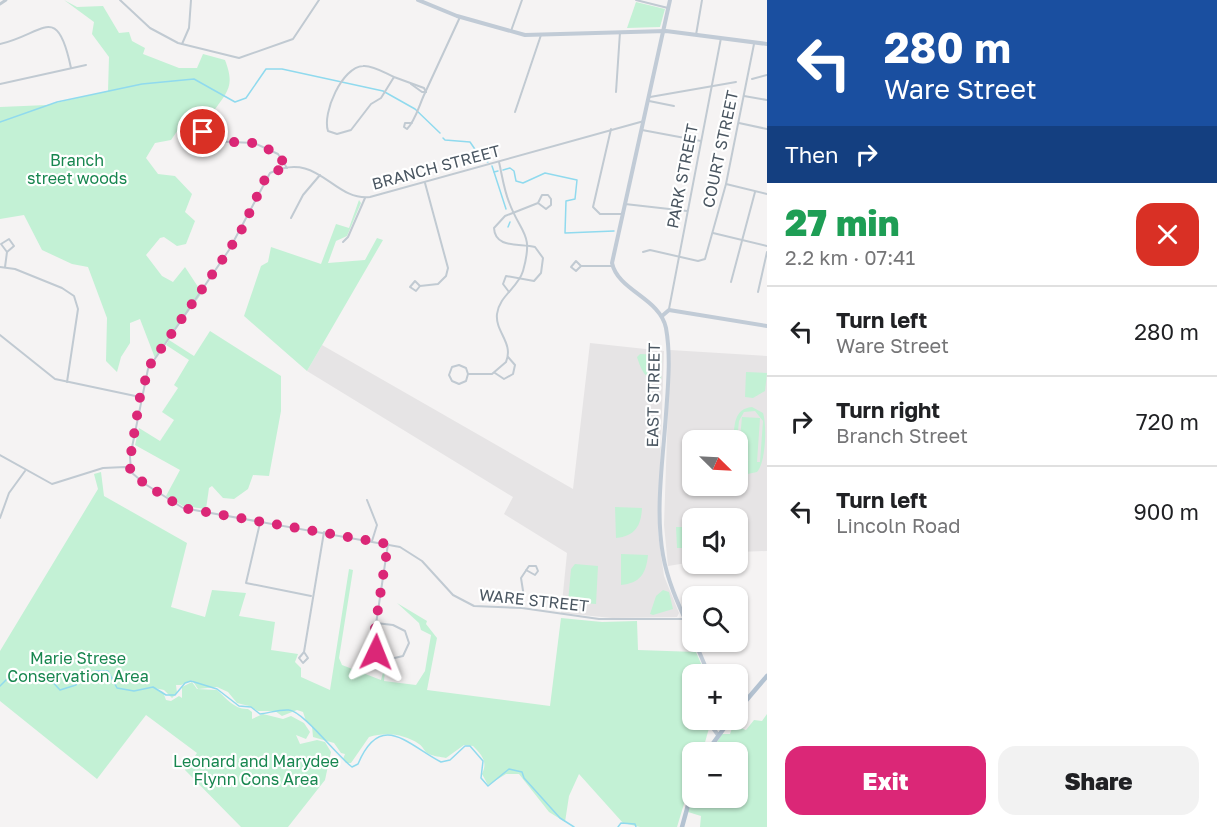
<!DOCTYPE html>
<meta charset="utf-8">
<style>
:root{--surface:#fff;--page:#f2f2f2;--text:#202124;--muted:#757577;--line:#e0e0e0;--accent:#db2777}
body{margin:0;font-family:"Golos Text",sans-serif;background:var(--page);color:var(--text);height:100vh;display:flex;flex-direction:column;font-size:22px;white-space:nowrap}
*{box-sizing:border-box;margin:0}
p{font-size:20px;color:var(--muted)}
.icon{flex:none;width:33px;height:33px;fill:none;stroke:currentColor;stroke-width:2;stroke-linecap:round;stroke-linejoin:round}
.map{position:relative;flex:1;overflow:hidden}
.side{display:flex;flex-direction:column;background:var(--surface);width:450px}
.side>*{flex:none}
.top-card{background:#1a4fa0;color:#fff;overflow:hidden}
.needle{width:39px;rotate:114deg}
.tools{position:absolute;left:682px;top:430px;display:grid;gap:12px}
.tools a{display:grid;place-items:center;width:66px;height:66px;border-radius:12px;background:var(--surface);box-shadow:0 2px 4px #0004;font-size:30px}
.pin{position:absolute;display:grid;place-items:center;width:51px;height:51px;color:#fff;margin:-26px;border:3px solid #fff;border-radius:50%;box-shadow:0 2px 6px #0007}
.me{position:absolute;width:66px;margin:-33px;rotate:2deg;stroke-linejoin:round;filter:drop-shadow(0 0 4px #0008)}
.turn{display:flex;align-items:center;gap:21px;height:126px;padding:0 18px;font-size:27px}
.turn .icon{width:78px;height:78px;stroke-width:2.5}
.turn b{display:block;font-size:42px;line-height:51px}
.then{display:flex;align-items:center;height:57px;padding:0 18px;background:#0003;gap:12px;font-size:22px}
.round{display:grid;place-items:center;flex:none;width:63px;height:63px;border-radius:18px;background:var(--page)}
.headline{display:flex;align-items:center;justify-content:space-between;height:102px;padding:0 18px}
h1{font-size:36px;font-weight:800;line-height:45px;color:#1e9e55}
.cta{display:flex;gap:12px;margin-top:auto;padding:12px 18px}
.cta a{flex:1;height:69px;border-radius:18px;background:var(--accent);color:#fff;font-size:24px;font-weight:800;line-height:69px;text-align:center}
.cta a+a{background:var(--page);color:var(--text)}
ul{padding:0;list-style:none}
li{display:flex;align-items:center;gap:18px;height:90px;padding:0 18px;border-top:2px solid var(--line)}
li div{flex:1}
li b{display:block;font-size:22px}
li em{font-style:normal}
main{display:flex;flex:1;min-height:0}
.map>svg:first-child{display:block}
</style>
<main>
<div class="map">
<svg width="767" height="827" viewBox="0 0 767 827">
<rect width="100%" height="100%" fill="#f5f3f3"/>
<!-- education -->
<g fill="#e6e4e5" fill-rule="evenodd">
<polygon points="590,343 664,351 658,533 664,576 679,613 677,617 612,618 561,613 567,553 504,514 513,497 307,371 322,345 573,489"/>
<path d="M 670,350 L 767,356 L 767,551 L 738,552 L 738,519 L 693,519 L 693,562 L 668,566 L 664,525 ZM 693,441 L 738,441 L 738,486 L 693,486 Z"/>
</g>
<!-- green -->
<g fill="#c3f1d5">
<path d="M 64,0 L 77,7 L 103,6 L 119,33 L 129,32 L 132,41 L 145,48 L 143,54 L 179,68 L 197,68 L 203,54 L 225,60 C 235,86 228,91 213,112 L 193,108 L 171,140 L 155,143 L 146,158 L 158,174 L 175,176 L 192,194 L 185,212 L 195,221 L 186,244 L 177,246 L 164,237 L 160,238 L 146,255 L 162,276 L 173,282 L 185,267 L 202,293 L 155,358 L 140,319 L 130,323 L 130,343 L 121,357 L 117,372 L 106,361 L 107,318 L 88,267 L 72,264 L 42,250 L 24,215 L 0,219 L 0,107 L 47,105 L 108,91 L 109,57 L 92,34 L 94,22 Z"/>
<polygon points="636,2 665,9 660,27 627,28"/>
<polygon points="359,200 361,203 347,236 336,241 328,263 365,260 377,238 383,240 307,371 244,316 261,266 268,262 271,247 321,264 336,224 349,228"/>
<polygon points="210,331 281,376 281,411 269,476 253,475 248,489 234,499 223,498 212,486 209,488 206,509 183,506 166,496 180,470 135,445 139,428 160,441 174,420 162,412 178,388 174,385 189,360 166,345 169,340 194,356"/>
<path d="M 640,354 L 662,355 L 661,381 C 646,382 641,370 637,357 Z"/>
<polygon points="746,372 767,373 765,391 753,398 745,397"/>
<path d="M 752,407 L 763,413 C 767,425 766,462 757,472 L 743,475 L 738,472 L 738,460 L 751,461 L 738,459 L 742,417 L 760,418 L 757,462 L 760,462 L 763,421 L 755,411 L 744,412 L 739,421 L 737,441 L 733,441 C 735,426 733,409 752,407 Z"/>
<path d="M 101,472 L 104,496 L 187,543 L 171,607 L 205,617 L 212,590 L 246,593 L 239,616 L 275,622 L 271,650 L 298,654 L 295,662 L 301,668 L 301,677 L 330,690 L 349,569 L 353,570 L 339,658 L 342,665 L 381,680 L 386,661 L 384,681 L 416,685 L 425,671 L 431,635 L 421,630 L 419,623 L 397,603 L 427,621 L 426,624 L 437,638 L 427,690 L 550,706 L 561,618 L 602,622 L 637,621 L 638,650 L 696,652 L 706,675 L 693,675 L 693,720 L 711,721 L 702,753 L 693,753 L 693,774 L 677,827 L 640,827 L 623,823 L 579,774 L 569,796 L 565,822 L 549,812 L 519,774 L 506,774 L 488,785 L 482,774 C 488,762 482,755 473,746 L 464,745 L 446,758 C 441,757 433,756 429,754 C 424,752 423,746 419,744 C 404,734 386,732 369,737 L 351,763 L 346,763 L 343,759 L 345,754 L 341,753 L 334,743 L 313,737 L 312,726 L 306,721 L 303,712 L 297,710 L 282,716 L 275,711 L 258,711 L 249,706 L 237,703 L 228,692 L 217,687 L 198,689 L 192,680 L 181,685 L 176,685 L 177,693 L 172,698 L 164,690 L 154,688 L 163,692 L 166,700 L 171,701 L 179,696 L 182,698 L 182,687 L 192,682 L 197,689 L 217,690 C 226,698 235,710 248,709 L 252,712 L 252,719 L 263,714 L 283,719 L 291,716 L 304,723 L 310,732 L 306,739 L 296,735 L 300,744 L 317,740 L 325,742 L 331,752 L 325,780 L 288,827 L 241,827 L 185,770 L 197,753 L 146,715 L 97,779 L 0,701 L 0,651 L 98,489 L 94,474 Z"/>
<path d="M 615,507 L 642,508 C 641,526 635,536 616,538 Z"/>
<polygon points="676,527 693,527 693,548 677,548"/>
<path d="M 621,554 L 648,555 C 646,574 640,583 621,585 Z"/>
<polygon points="575,564 598,566 596,604 568,602 571,569"/>
<polygon points="663,590 669,592 673,609 653,615 650,614 656,596"/>
<polygon points="767,714 767,827 700,827 701,816 688,812 693,796 738,798 738,753 710,753 722,734 730,734 733,725 746,730 754,720 762,721"/>
</g>
<g fill="none" stroke-linecap="round" stroke-linejoin="round">
<!-- stream -->
<g stroke="#90daee" stroke-width="1.5">
<polyline points="0,122 57,102 142,84 194,79 235,102 246,98 266,69 282,69 383,91 415,109 440,133"/>
<polyline points="443,138 445,140 470,142 481,158 488,162"/>
<polyline points="492,166 494,172 498,171"/>
<polyline points="503,170 510,168 514,171 516,181 523,183 545,173 577,180 575,199 566,201 565,233 614,231"/>
<polyline points="494,172 506,209"/>
<polyline points="508,227 510,222"/>
<path d="M 0,686 L 9,677 L 20,681 L 48,677 L 60,690 L 76,685 L 81,676 L 91,678 L 95,671 L 108,671 L 117,688 L 134,691 L 153,687 L 166,695 L 175,695 L 185,683 L 191,681 L 217,689 L 239,706 L 251,707 L 260,714 C 269,713 280,709 289,710 C 303,711 337,756 352,767 L 358,764 C 381,710 408,745 441,762 L 450,760 L 465,746 L 470,746 L 483,761 L 481,778 L 488,786 L 509,769 L 522,772 L 524,778 L 560,818 L 574,827"/>
<polyline points="618,827 621,823 635,824 636,827"/>
</g>
<!-- minor -->
<g stroke="#c1cad2" stroke-width="2">
<polyline points="120,0 150,28 178,43 239,58 293,39 319,0"/>
<polyline points="636,0 668,8"/>
<polyline points="511,31 522,0"/>
<polyline points="696,35 702,0"/>
<path d="M 0,44 C 44,34 57,1 71,68"/>
<polyline points="182,44 189,28 191,0"/>
<path d="M 394,77 C 385,73 373,65 363,66 C 342,67 322,113 328,131 L 337,134 L 351,130 L 371,104 L 381,98 L 394,77 L 424,88 L 426,92"/>
<polyline points="752,79 767,75"/>
<polyline points="0,84 86,65"/>
<polyline points="411,84 422,92 426,92"/>
<polyline points="616,92 620,32"/>
<polyline points="744,96 767,100"/>
<polyline points="650,97 736,82"/>
<polyline points="649,101 674,106"/>
<polyline points="515,112 541,35"/>
<path d="M 412,123 L 405,123 L 404,127 L 407,129 C 415,121 419,106 424,95 C 436,69 448,43 460,17"/>
<polyline points="739,123 767,129"/>
<polyline points="611,129 593,207 600,214 623,214"/>
<polyline points="642,130 701,141"/>
<polyline points="209,141 207,147 202,150 195,148 192,141 194,135 201,132 206,134 209,141 254,143 278,154 287,168"/>
<polyline points="726,184 767,194"/>
<polyline points="625,204 687,211"/>
<polyline points="291,218 303,195 320,175"/>
<polyline points="713,233 767,246"/>
<polyline points="343,242 348,237 365,198"/>
<polyline points="643,252 650,250 698,261 705,259 726,184 754,44"/>
<polyline points="581,266 576,271 571,267 576,261 581,266 613,266"/>
<polyline points="0,267 15,269 62,288 74,296 78,309 67,382"/>
<polyline points="5,267 7,252 14,246 9,239 1,244 7,252"/>
<polyline points="731,282 755,192"/>
<polyline points="420,286 416,291 410,287 415,281 420,286 438,284 446,276 448,268 425,183"/>
<path d="M 509,292 L 503,284 L 506,276 L 534,281 L 541,273 L 543,258 L 535,247 C 520,243 495,249 494,228 L 505,216 L 538,203 L 542,195 L 548,195 L 551,199 L 551,205 L 546,209 L 538,203"/>
<polyline points="758,292 767,252"/>
<polyline points="669,309 721,38"/>
<polyline points="0,335 55,379 140,397"/>
<polyline points="495,373 504,379 513,374 515,365 508,357"/>
<path d="M 468,374 L 466,381 L 459,384 L 452,381 L 449,375 L 452,367 L 459,365 L 466,368 L 468,374 L 492,374 L 506,362 C 514,343 495,332 497,314 C 499,296 518,288 523,271 C 534,232 521,235 509,202 C 504,190 502,175 499,162"/>
<polyline points="0,455 52,484 103,468 125,467 145,484 183,508 400,547 422,561 453,595 474,606 522,608 599,619 684,619"/>
<path d="M 131,470 L 130,457 L 148,369 L 229,250 L 270,173 C 319,150 332,201 370,197 L 644,121"/>
<polyline points="367,500 377,525 372,541"/>
<polyline points="0,518 9,493 25,471"/>
<polyline points="260,523 246,583 311,596"/>
<polyline points="522,608 524,597 521,578 529,566 536,566 538,571 535,575 526,570"/>
<polyline points="376,623 393,625 405,631 409,643 403,656 386,660 376,652 373,644 388,544"/>
<polyline points="304,652 299,658 303,663 308,658 304,652 324,532"/>
</g>
<!-- tertiary -->
<polyline stroke="#c1cad2" stroke-width="3" points="0,4 6,0"/>
<!-- secondary -->
<g stroke="#c1cbd6" stroke-width="4">
<polyline points="418,0 457,16 525,35 666,31 767,44"/>
<path d="M 670,0 L 612,263 C 618,291 660,298 666,328 C 671,356 668,386 666,414 C 663,460 655,511 663,555 C 668,584 681,610 693,637"/>
<polyline points="662,316 669,310 767,326"/>
<polyline points="695,642 709,675"/>
<polyline points="712,720 713,728 718,735"/>
</g>
<!-- primary -->
<g stroke="#b3c2d1" stroke-width="4.5">
<polyline points="738,710 767,676"/>
<polyline points="706,753 730,720"/>
<polyline points="682,827 693,787"/>
</g>
</g>
<g fill="none" stroke-linecap="round" stroke-linejoin="round">
<!-- route -->
<polyline stroke="#db2777" stroke-width="10" stroke-dasharray="0 18" points="203,132 209,141 255,143 278,154 287,168 272,172 265,179 242,229 229,250 150,365 140,397 129,466 132,473 145,484 183,508 388,544 374,635 376,652"/>
</g>
<g text-anchor="middle" dominant-baseline="central" stroke-width="4.5" stroke-linejoin="round" paint-order="stroke">
<!-- street labels -->
<g font-size="16" fill="#4a5661" stroke="#fff">
<text transform="translate(720 149) rotate(-78)">COURT STREET</text>
<text transform="translate(436 167) rotate(-15)">BRANCH STREET</text>
<text transform="translate(682 176) rotate(-79)">PARK STREET</text>
<text transform="translate(653 395) rotate(-89)">EAST STREET</text>
<text transform="translate(534 600) rotate(6)">WARE STREET</text>
</g>
<!-- park labels -->
<g font-size="16" fill="#17864f" stroke="#fff">
<text x="77" y="160">Branch<tspan x="77" dy="18">street woods</tspan></text>
<text x="78" y="658">Marie Strese<tspan x="78" dy="18">Conservation Area</tspan></text>
<text x="256" y="761">Leonard and Marydee<tspan x="256" dy="18">Flynn Cons Area</tspan></text>
</g>
</g>
</svg>
<div class="tools">
<a><svg class="needle" viewBox="-14 -14 28 28"><path d="M0-13l5 13h-10z" fill="#e53935"/><path d="M0 13l5-13h-10z" fill="#757577"/></svg></a>
<a><svg class="icon" aria-label="sound" viewBox="0 0 24 24"><path d="M4 9h4l5-4v14l-5-4H4zM17 9q2 3 0 6"/></svg></a>
<a><svg class="icon" aria-label="search" viewBox="0 0 24 24"><circle cx="10" cy="10" r="6"/><path d="M15 15l6 6"/></svg></a>
<a>+</a>
<a>−</a>
</div>
<div class="pin" style="left:203px;top:132px;background:#d93025"><svg class="icon" aria-label="arrive" viewBox="0 0 24 24"><path d="M6 21V4h12l-3 4 3 4H6"/></svg></div>
<svg class="me" style="left:376px;top:652px" viewBox="-20 -20 40 40"><path d="M0-17L14 15 0 8-14 15z" fill="#db2777" stroke="#fff" stroke-width="4"/></svg>
</div>
<section class="side">
<div class="top-card">
<div class="turn"><svg class="icon" aria-label="left" viewBox="0 0 24 24"><path d="M17 20v-9H6M10 6l-5 5 5 5"/></svg><div><b>280 m</b>Ware Street</div></div>
<div class="then">Then<svg class="icon" aria-label="right" viewBox="0 0 24 24"><path d="M7 20v-9h11M14 6l5 5-5 5"/></svg></div>
</div>
<div class="headline"><div><h1>27 min</h1><p>2.2 km · 07:41</p></div><a class="round" style="background:#d93025;color:#fff"><svg class="icon" aria-label="close" viewBox="0 0 24 24"><path d="M6 6l12 12M18 6L6 18"/></svg></a></div>
<ul>
<li><svg class="icon" aria-label="left" viewBox="0 0 24 24"><path d="M17 20v-9H6M10 6l-5 5 5 5"/></svg><div><b>Turn left</b><p>Ware Street</p></div><em>280 m</em></li>
<li><svg class="icon" aria-label="right" viewBox="0 0 24 24"><path d="M7 20v-9h11M14 6l5 5-5 5"/></svg><div><b>Turn right</b><p>Branch Street</p></div><em>720 m</em></li>
<li><svg class="icon" aria-label="left" viewBox="0 0 24 24"><path d="M17 20v-9H6M10 6l-5 5 5 5"/></svg><div><b>Turn left</b><p>Lincoln Road</p></div><em>900 m</em></li>
</ul>
<div class="cta"><a>Exit</a><a>Share</a></div>
</section>
</main>
